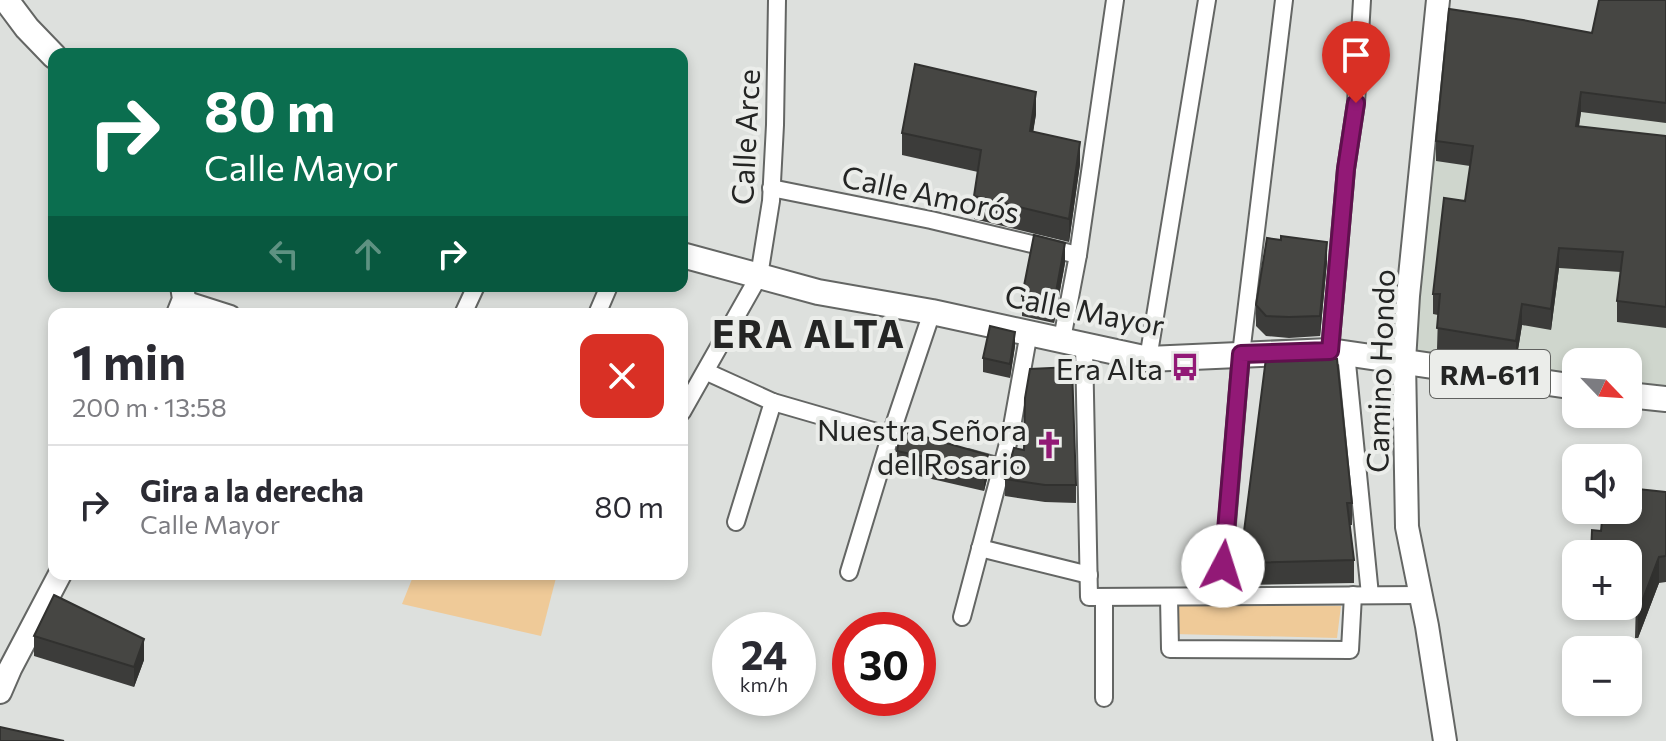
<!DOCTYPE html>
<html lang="es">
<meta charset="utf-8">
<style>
:root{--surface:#fff;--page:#f7f7f7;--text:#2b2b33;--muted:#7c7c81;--line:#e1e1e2}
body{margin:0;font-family:Commissioner,sans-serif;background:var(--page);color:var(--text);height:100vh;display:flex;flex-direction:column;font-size:30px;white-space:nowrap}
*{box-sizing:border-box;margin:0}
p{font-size:26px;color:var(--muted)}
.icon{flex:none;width:44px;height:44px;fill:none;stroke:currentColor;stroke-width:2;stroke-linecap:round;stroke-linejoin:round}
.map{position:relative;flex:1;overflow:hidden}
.drawer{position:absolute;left:48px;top:308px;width:640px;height:272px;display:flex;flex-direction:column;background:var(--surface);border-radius:16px;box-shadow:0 4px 12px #0003}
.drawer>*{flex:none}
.hud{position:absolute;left:48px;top:48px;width:640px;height:244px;border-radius:16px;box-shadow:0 4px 12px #0003;background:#0b6e4f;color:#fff;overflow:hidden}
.needle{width:52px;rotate:115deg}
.buttons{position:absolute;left:1562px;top:348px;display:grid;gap:16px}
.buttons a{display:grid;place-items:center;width:80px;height:80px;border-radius:16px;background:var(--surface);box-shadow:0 4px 12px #0003;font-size:40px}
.speed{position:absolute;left:712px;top:612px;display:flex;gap:16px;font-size:40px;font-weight:700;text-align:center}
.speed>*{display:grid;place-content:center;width:104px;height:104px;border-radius:50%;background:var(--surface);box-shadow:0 4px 12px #0003;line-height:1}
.speed small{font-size:20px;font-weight:400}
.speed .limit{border:12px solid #d22;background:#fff;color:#111}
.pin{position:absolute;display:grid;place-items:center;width:68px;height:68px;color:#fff;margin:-82px -34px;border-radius:50% 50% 50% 0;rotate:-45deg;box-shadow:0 0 8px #0007}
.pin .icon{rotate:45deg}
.me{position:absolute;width:88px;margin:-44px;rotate:5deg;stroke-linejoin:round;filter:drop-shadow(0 0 6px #0008)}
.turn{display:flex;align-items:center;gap:28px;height:168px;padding:0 24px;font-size:36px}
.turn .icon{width:104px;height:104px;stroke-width:2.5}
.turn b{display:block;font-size:56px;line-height:68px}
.lanes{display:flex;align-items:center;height:76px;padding:0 24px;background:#0003;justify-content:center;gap:40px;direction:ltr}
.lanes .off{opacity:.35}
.round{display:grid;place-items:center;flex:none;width:84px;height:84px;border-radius:16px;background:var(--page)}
.headline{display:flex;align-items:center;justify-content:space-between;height:136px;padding:0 24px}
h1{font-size:48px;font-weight:700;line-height:60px}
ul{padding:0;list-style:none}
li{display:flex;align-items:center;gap:24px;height:120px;padding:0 24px;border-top:2px solid var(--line)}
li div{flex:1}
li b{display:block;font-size:30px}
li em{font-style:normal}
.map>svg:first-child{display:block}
</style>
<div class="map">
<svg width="1666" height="741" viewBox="0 0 1666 741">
<rect width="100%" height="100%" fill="#dde0dd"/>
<!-- built -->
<polygon fill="#cfd6cd" points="1666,0 1666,399 1628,395 1628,362 1576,362 1576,387 1404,361 1436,14 1589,44"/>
<!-- green -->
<g fill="#efca98">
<polygon points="414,574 557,574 541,636 402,604"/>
<polygon points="1176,604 1341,606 1337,638 1174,634"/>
</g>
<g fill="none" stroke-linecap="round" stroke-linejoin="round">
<defs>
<g id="minor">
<polyline points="771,188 931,220 1078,255"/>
<polyline points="184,299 231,314"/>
<polyline points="463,314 476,286"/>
<polyline points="597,314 609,286"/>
<polyline points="1062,339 1078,255 1115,0"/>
<polyline points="1084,345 1089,597 1420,595"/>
<polyline points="1330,351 1346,169 1356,103 1362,0"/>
<polyline points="1346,353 1370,595"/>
<polyline points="1148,359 1207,0"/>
<polyline points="707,372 773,402 918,444"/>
<polyline points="682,412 759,276 771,201 775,125 777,0"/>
<polyline points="967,458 1000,467"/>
<polyline points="736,522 773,402"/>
<polyline points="980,548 1089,575"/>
<polyline points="849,572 890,437 932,312"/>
<polyline points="1221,596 1241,354 1284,0"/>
<polyline points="1169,597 1170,649 1350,650 1353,595"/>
<polyline points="962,617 1011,432 1029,332"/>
<polyline points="1104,698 1104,597"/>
</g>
<g id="secondary">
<polyline points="1438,0 1408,296 1404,361 1407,527 1427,626 1445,741"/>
<polyline points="178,314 184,299 182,286"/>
<polyline points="0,692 10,669 60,574"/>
</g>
<g id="primary">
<polyline points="6,0 27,28 54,56"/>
<polyline points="682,255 818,292 932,312 1148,359 1330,351 1576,387"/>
<polyline points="1628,395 1666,399"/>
</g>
</defs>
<!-- minor casing -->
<use href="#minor" stroke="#646664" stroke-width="20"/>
<!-- secondary casing -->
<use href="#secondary" stroke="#646664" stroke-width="26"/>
<!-- primary casing -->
<use href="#primary" stroke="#646664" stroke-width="28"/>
<!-- minor -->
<use href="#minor" stroke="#fff" stroke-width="16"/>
<!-- secondary -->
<use href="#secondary" stroke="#fff" stroke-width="22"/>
<!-- primary -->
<use href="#primary" stroke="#fff" stroke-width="24"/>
</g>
<!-- wall -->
<g fill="#3c3c3a">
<polygon points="1666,0 1666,123 1581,112 1579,126 1666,136 1666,328 1617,322 1617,301 1621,272 1559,268 1551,330 1522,325 1516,362 1437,349 1438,315 1433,314 1433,294 1465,201 1470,166 1436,161 1436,141 1592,33"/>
<polygon points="1036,114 1033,131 1080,164 1069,242 974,219 974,196 978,172 902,155 902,133"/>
<polygon points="1327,262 1320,336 1289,338 1266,336 1256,326 1256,305"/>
<polygon points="1065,263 1054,323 1022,316 1022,296"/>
<polygon points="1015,346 1010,378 983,372 983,358"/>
<polygon points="1266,358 1352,503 1352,525 1350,525 1354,560 1354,583 1240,585 1240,563"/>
<polygon points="897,451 988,455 988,475 984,491 897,471"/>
<polygon points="1005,479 1076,485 1076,503 1045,502 1005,496"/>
<polygon points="1666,492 1666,582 1659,583 1638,638 1635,638 1636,600 1628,600 1628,554 1601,531"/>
<polygon points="34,636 144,660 134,687 34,656"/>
</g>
<!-- shaded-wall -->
<g fill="#31312f">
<polygon points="1036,92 1036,114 1030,153 1030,131"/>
<polygon points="1581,92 1581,112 1576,146 1576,126"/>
<polygon points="1080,142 1080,164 1069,242 1069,219"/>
<polygon points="1327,242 1327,262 1320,336 1320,316"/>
<polygon points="1065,243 1065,263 1054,323 1054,303"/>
<polygon points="1559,248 1559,268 1551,330 1551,309"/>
<polygon points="1522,304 1522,325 1516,362 1516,341"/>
<polygon points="1015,332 1015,346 1010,378 1010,364"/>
<polygon points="988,455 988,475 984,491 984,470"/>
<polygon points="1659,557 1659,583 1638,638 1638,612"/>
<polygon points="144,639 144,660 134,687 134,667"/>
</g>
<!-- building -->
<g fill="#464643" stroke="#31312f" stroke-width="2">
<polygon points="1599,0 1666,0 1666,103 1581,92 1576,126 1666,136 1666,307 1617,301 1623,252 1559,248 1551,309 1522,304 1516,341 1437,328 1440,294 1433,294 1444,198 1465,201 1473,146 1436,141 1449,9 1523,20 1592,33"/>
<polygon points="915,64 1036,92 1030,131 1080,142 1069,219 974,196 981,150 902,133"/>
<polygon points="1034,235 1065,243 1054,303 1022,296"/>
<polygon points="1281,236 1327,242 1320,316 1289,317 1266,316 1256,305 1267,238 1281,240"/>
<polygon points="990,326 1015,332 1010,364 983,358"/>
<polygon points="1266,358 1337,359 1352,503 1347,503 1354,560 1240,563"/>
<polygon points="1072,367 1076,485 1045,485 1005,479 1014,448 1024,450 1025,398 1030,369"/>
<polygon points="901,430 988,455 984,470 897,451"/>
<polygon points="1628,488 1666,492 1666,556 1659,557 1638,612 1635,611 1637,574 1628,573 1628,554 1591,554 1592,530 1601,531 1603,510 1628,510"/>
<polygon points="54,595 144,639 134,667 34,636"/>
<polygon points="0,727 64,741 0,741"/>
</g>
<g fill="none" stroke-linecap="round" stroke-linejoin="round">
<defs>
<polyline id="route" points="1223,566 1241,354 1330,351 1346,169 1356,103"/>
</defs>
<!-- route casing -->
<use href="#route" stroke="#5f104d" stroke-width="20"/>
<!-- route -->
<use href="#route" stroke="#921976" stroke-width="14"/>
</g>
<!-- icons -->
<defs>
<symbol id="bus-bare" viewBox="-9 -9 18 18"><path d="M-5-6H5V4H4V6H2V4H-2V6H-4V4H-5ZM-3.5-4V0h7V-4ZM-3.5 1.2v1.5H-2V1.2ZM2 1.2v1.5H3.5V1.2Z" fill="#921976" stroke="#ebedea" stroke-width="2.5" paint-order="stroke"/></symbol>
<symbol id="church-bare" viewBox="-9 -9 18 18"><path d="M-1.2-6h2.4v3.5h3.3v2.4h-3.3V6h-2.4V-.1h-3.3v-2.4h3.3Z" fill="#921976" stroke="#ebedea" stroke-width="2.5" paint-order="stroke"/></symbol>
</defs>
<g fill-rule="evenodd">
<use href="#bus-bare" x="1165" y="347" width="40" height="40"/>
<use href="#church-bare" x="1029" y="425" width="40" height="40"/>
</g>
<g text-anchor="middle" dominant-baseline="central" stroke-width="8" stroke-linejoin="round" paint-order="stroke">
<!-- shield labels -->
<rect fill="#ebedea" stroke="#60615f" stroke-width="2" x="1430" y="350" width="120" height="48" rx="6"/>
<g font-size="28" font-weight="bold" fill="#242524">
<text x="1490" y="374">RM-611</text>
</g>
<!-- street labels -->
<g font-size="30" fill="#242524" stroke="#ebedea">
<text transform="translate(744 137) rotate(-87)">Calle Arce</text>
<text transform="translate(931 193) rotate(12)">Calle Amorós</text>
<text transform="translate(1085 309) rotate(11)">Calle Mayor</text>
<text transform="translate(1379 371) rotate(-88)">Camino Hondo</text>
</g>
<!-- poi labels -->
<g font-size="30" fill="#242524" stroke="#ebedea" text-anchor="end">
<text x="1163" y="367">Era Alta</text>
<text x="1027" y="428">Nuestra Señora<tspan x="1027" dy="34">del Rosario</tspan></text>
</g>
<!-- district labels -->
<g font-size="38" font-weight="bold" letter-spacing="2" fill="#242524" stroke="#ebedea">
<text x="809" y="332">ERA ALTA</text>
</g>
</g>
</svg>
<div class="buttons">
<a><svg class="needle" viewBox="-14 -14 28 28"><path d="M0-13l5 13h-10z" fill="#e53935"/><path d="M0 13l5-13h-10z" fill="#7c7c81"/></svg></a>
<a><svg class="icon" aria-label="sound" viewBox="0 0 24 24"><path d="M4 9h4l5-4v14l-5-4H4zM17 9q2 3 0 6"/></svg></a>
<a>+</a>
<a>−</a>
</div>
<div class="speed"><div>24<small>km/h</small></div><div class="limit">30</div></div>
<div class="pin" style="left:1356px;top:103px;background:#d93025"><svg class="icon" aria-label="arrive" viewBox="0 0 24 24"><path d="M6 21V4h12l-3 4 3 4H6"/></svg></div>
<svg class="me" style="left:1223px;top:566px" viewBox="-20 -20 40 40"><circle r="19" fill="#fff"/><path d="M0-13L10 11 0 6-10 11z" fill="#921976"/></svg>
<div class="hud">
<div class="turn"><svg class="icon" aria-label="right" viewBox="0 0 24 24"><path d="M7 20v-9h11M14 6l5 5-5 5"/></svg><div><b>80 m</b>Calle Mayor</div></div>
<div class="lanes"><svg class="icon off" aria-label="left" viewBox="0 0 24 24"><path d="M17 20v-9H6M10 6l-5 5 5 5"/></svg><svg class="icon off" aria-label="ahead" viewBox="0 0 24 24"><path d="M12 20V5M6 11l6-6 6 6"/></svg><svg class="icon" aria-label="right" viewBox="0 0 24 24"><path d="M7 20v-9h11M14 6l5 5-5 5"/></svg></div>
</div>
<section class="drawer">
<div class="headline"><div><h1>1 min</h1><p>200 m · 13:58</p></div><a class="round" style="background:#d93025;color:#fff"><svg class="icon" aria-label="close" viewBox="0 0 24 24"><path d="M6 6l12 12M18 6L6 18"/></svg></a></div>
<ul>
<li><svg class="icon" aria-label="right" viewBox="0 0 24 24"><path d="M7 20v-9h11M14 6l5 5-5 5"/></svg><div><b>Gira a la derecha</b><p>Calle Mayor</p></div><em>80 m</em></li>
</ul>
</section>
</div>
